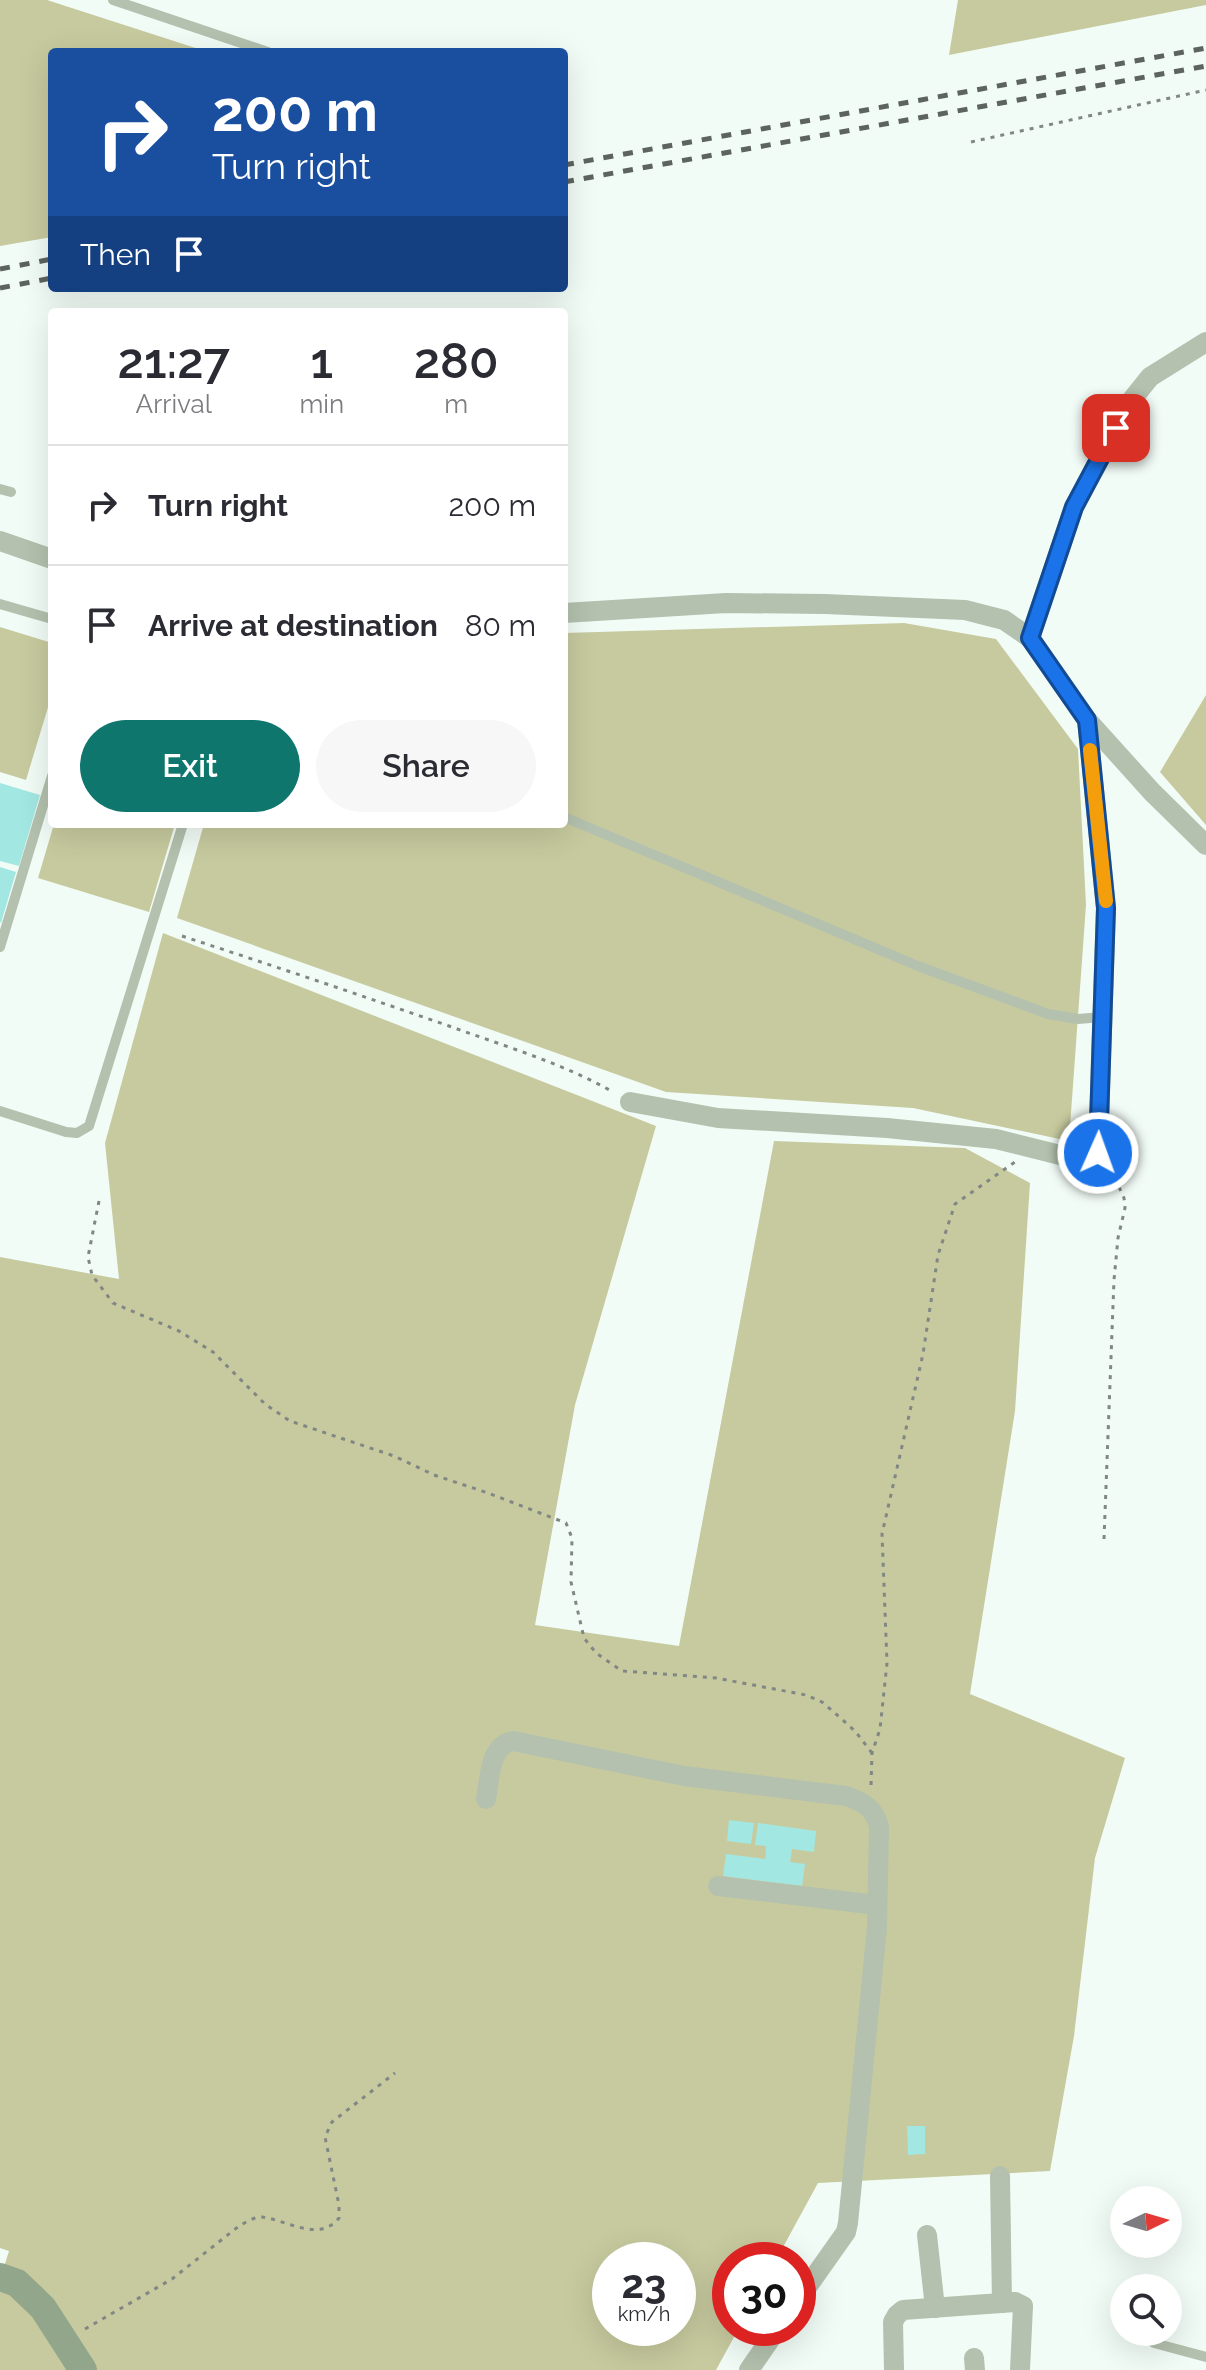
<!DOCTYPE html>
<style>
:root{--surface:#fff;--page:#f7f7f7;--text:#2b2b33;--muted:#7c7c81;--line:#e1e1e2;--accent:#0f766e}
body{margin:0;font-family:Raleway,sans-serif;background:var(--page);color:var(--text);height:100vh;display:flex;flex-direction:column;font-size:30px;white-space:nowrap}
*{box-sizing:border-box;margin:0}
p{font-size:26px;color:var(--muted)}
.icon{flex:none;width:44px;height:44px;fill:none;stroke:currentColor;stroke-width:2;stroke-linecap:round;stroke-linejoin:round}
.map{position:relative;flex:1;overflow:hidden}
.details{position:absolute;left:48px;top:308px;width:520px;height:520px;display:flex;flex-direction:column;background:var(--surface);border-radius:8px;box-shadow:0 8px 32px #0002}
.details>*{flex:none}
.banner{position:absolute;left:48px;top:48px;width:520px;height:244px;border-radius:8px;box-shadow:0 8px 32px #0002;background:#1a4fa0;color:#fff;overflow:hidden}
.needle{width:52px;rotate:85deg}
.fabs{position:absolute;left:1110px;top:2186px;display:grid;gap:16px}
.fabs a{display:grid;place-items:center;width:72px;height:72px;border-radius:50%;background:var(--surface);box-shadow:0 8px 32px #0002;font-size:40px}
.speed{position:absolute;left:592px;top:2242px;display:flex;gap:16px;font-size:40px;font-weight:700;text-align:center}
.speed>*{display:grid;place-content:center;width:104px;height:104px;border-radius:50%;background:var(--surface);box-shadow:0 8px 32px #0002;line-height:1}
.speed small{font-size:20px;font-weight:400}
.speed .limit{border:12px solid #d22;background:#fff;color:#111}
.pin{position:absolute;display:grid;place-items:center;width:68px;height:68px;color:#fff;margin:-34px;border-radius:16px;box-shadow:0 4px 12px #0006}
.me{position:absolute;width:88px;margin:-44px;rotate:2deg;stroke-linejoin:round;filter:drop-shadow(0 0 6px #0008)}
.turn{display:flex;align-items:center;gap:28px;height:168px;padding:0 32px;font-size:36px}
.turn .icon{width:104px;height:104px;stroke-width:2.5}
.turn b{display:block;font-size:56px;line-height:68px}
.then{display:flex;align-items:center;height:76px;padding:0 32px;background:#0003;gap:16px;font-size:30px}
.eta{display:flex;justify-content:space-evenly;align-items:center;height:136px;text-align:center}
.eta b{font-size:48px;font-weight:600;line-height:56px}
.cta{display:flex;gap:16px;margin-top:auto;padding:16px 32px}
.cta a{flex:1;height:92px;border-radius:48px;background:var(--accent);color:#fff;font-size:32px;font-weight:600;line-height:92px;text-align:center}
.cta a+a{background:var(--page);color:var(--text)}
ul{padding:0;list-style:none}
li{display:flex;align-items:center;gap:24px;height:120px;padding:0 32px;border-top:2px solid var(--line)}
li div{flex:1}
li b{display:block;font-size:30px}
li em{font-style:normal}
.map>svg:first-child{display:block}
</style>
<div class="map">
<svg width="1206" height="2370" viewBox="0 0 1206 2370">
<rect width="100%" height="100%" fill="#f2fcf7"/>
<!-- green -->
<g fill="#c7ca9e" fill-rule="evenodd">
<polygon points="0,0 47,0 208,52 52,52 52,237 0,246"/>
<polygon points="958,0 1206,0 1206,5 949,55"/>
<polygon points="904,623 996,639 1078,749 1086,905 1069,1141 913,1108 666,1092 177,918 204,824 564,824 564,633"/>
<polygon points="0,627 52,643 52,694 26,780 0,772"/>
<polygon points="1206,695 1206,825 1160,772"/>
<polygon points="54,824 175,824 149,912 38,878"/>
<path d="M 163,933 L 656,1126 L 575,1405 L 535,1625 L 679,1646 L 774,1141 L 965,1148 L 1030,1183 L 1015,1411 L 970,1694 L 1125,1758 L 1095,1858 L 1074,2036 L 1050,2171 L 818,2183 L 776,2260 L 730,2260 L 730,2328 L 739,2328 L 716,2370 L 0,2370 L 0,2280 L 9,2251 L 0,2248 L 0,1257 L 119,1279 L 105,1143 ZM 610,2260 L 678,2260 L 678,2328 L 610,2328 Z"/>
</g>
<!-- building -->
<g fill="#a3e7e2">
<polygon points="0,783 40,795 19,866 0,861"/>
<polygon points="0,867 16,872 1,923 0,922"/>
<polygon points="729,1820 754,1823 751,1844 727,1841"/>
<polygon points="758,1823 816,1831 814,1852 792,1849 790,1862 805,1864 802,1886 723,1876 726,1854 765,1859 766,1846 755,1845"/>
<polygon points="907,2126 925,2126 925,2154 908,2155"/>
</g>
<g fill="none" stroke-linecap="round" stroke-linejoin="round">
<!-- path -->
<g stroke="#808784" stroke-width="3" stroke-dasharray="4 6" stroke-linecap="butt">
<polyline points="971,142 1206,90"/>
<path d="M 182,936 C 271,965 360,995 449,1026 C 504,1046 562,1063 613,1092"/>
<polyline points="99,1201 88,1257 92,1275 113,1303 179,1331 213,1352 265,1404 290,1421 394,1456 434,1475 488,1493 566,1523 572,1538 571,1582 584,1638 596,1653 622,1671 716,1678 806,1695 822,1702 836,1714 855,1731 872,1753"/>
<polyline points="1104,1539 1114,1280 1118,1238 1125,1208 1124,1198 1119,1187 1107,1173"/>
<polyline points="871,1785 872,1753 880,1729 887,1663 882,1534 923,1354 938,1255 955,1204 1015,1162"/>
<path d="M 85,2329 L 172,2279 L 239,2226 C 246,2222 254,2217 262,2217 C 287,2220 319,2243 339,2218 L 339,2205 L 325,2137 L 332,2122 L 395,2073"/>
</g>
<!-- lane -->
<g stroke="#b3c1ae" stroke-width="10">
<polyline points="113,0 268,52"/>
<polyline points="0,489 11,492"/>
<polyline points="0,604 52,619"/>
<polyline points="564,817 918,966 1048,1014 1078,1019 1102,1017"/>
<polyline points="0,947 52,776"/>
<polyline points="0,1111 66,1132 77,1133 89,1126 183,824"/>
<polyline points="1154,2343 1206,2357"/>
</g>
<!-- street -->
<g stroke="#b3c1ae" stroke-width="20">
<polyline points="0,541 52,559"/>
<polyline points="564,613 726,603 825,604 965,610 1004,620 1030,638 1087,720 1152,792 1206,845"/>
<polyline points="1030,638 1074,507 1130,402 1150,377 1206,342"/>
<polyline points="630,1102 718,1118 887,1128 996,1139 1088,1162 1095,1159 1098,1153 1106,908 1087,720"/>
<path d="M 486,1799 C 490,1779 489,1745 513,1741 L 684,1776 L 846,1796 C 862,1801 874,1808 879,1826 L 877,1927 L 848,2223 L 846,2232 L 798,2300"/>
<polyline points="718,1886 877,1905"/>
<polyline points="1000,2176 1002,2303"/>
<polyline points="927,2235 935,2308"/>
<polyline points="974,2358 975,2370"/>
<polyline points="749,2370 778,2328"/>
<polyline points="894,2370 893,2322 897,2315 903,2310 1015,2302 1023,2306 1020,2370"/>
</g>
<!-- secondary -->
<polyline stroke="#91a68a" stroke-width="28" points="0,2277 17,2283 43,2308 83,2370"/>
<!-- rail -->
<g stroke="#5d6360" stroke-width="5" stroke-dasharray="10 10" stroke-linecap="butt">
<polyline points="564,165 1206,48"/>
<polyline points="564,182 1206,66"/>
<polyline points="0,269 52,259"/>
<polyline points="0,288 52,278"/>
</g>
</g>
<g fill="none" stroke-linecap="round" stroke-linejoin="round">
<defs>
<polyline id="route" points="1098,1153 1106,908 1087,720 1030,638 1074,507 1116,428"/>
</defs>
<!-- route casing -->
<use href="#route" stroke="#114b97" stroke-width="20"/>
<!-- route -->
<use href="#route" stroke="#1a73e8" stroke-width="14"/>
<!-- slow -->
<polyline stroke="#f59e0b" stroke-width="14" points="1090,750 1106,901"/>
</g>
</svg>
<div class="fabs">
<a><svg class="needle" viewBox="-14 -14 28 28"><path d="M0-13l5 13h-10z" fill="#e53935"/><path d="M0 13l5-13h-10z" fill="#7c7c81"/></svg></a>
<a><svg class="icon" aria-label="search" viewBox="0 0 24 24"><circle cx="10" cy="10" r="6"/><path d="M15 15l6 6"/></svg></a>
</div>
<div class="speed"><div>23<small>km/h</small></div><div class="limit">30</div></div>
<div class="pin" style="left:1116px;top:428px;background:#d93025"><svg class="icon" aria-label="arrive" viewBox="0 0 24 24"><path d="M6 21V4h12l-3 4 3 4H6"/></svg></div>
<svg class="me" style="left:1098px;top:1153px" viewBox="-20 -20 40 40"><circle r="17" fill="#1a73e8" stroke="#fff" stroke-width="3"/><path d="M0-11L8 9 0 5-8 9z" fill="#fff"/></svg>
<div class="banner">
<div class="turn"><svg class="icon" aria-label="right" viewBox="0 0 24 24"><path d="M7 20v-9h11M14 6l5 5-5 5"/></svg><div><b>200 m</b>Turn right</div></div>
<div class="then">Then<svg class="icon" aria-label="arrive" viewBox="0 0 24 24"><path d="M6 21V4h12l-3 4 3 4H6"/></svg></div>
</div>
<section class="details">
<div class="eta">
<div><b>21:27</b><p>Arrival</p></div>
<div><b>1</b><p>min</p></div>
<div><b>280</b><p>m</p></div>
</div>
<ul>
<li><svg class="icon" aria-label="right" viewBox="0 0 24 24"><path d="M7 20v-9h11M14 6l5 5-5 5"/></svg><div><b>Turn right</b></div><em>200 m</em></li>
<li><svg class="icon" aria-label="arrive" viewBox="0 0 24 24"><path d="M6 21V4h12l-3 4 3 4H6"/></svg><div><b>Arrive at destination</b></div><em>80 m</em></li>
</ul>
<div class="cta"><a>Exit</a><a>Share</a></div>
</section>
</div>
